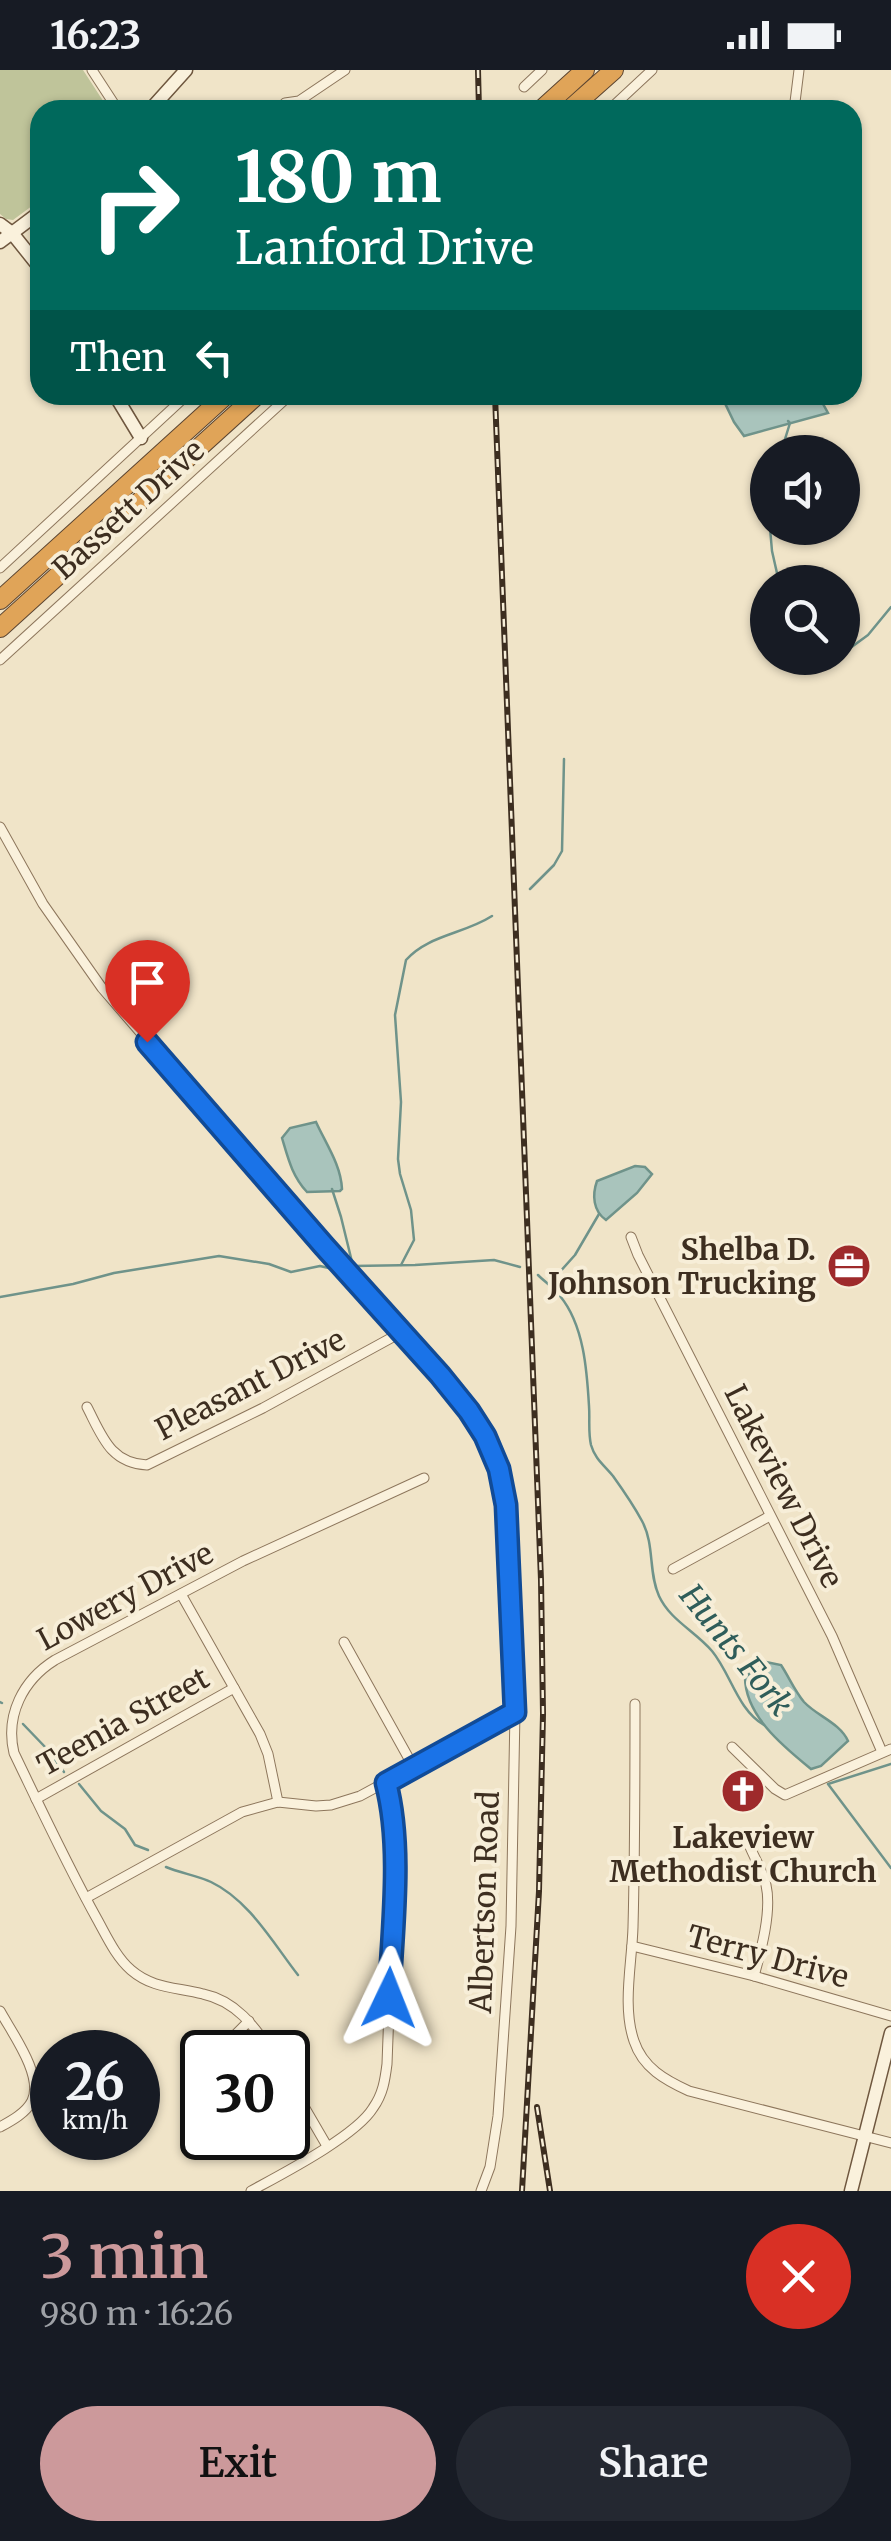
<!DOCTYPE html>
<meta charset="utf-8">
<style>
:root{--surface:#171b24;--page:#242831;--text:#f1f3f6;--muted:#9ea1a6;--accent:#cc999b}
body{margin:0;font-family:Merriweather,serif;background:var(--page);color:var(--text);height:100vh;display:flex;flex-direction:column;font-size:38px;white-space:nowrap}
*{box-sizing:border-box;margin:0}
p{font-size:32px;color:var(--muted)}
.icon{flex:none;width:55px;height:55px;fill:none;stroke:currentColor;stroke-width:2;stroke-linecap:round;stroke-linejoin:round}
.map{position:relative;height:2121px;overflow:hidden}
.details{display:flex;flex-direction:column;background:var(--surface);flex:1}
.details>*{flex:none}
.guide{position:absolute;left:30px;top:30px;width:832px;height:305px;border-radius:30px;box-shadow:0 2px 8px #0004;background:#00695c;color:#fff;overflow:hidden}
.tools{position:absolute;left:750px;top:365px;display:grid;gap:20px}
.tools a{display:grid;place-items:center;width:110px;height:110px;border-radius:50%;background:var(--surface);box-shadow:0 2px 8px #0004;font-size:50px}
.speed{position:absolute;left:30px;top:1960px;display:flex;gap:20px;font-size:50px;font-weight:700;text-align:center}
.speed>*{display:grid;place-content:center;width:130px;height:130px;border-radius:50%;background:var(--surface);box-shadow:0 2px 8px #0004;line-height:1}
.speed small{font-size:25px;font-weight:400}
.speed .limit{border:5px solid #111;border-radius:15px;background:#fff;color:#111}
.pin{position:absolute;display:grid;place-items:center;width:85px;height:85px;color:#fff;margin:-102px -42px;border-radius:50% 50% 50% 0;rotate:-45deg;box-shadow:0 0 10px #0007}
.pin .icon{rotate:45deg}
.me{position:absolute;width:110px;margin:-55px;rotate:2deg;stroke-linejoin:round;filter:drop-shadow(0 0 8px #0008)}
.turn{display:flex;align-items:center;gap:35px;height:210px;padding:0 40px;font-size:45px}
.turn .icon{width:130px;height:130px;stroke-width:2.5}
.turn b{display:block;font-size:70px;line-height:85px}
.then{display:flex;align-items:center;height:95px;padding:0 40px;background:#0003;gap:20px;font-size:38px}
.round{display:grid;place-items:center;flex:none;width:105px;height:105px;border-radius:52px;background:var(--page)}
.overview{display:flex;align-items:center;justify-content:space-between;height:170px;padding:0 40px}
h1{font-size:60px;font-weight:600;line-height:75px;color:var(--accent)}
.button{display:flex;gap:20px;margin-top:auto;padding:20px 40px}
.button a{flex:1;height:115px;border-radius:60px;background:var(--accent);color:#111;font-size:40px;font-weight:600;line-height:115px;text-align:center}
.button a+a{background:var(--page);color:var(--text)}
.status{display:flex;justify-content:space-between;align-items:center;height:70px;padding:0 50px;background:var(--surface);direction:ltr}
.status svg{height:28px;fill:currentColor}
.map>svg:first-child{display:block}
</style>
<div class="status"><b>16:23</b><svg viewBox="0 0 49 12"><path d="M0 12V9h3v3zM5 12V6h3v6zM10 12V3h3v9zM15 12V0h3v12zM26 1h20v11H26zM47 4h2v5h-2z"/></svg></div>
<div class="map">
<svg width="891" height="2121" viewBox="0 0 891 2121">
<rect width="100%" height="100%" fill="#f0e4c8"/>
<!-- cemetery -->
<polygon fill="#bfc49a" points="0,0 83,0 109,40 40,40 40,130 13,150 6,149 0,144"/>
<!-- water -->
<g fill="#a9c4bc" stroke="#6f938a" stroke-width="2.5">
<polygon points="721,325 818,325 828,343 744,366 734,352"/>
<path d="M 316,1052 C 326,1074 341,1095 342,1119 L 340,1121 L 307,1122 C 292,1106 288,1088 282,1068 L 290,1058 Z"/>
<path d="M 635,1096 L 645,1097 L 652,1104 L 637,1123 L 606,1150 C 593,1141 592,1125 597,1111 Z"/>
<path d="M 766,1592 L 781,1595 C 789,1607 794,1620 804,1632 C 817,1646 840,1653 848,1671 L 821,1696 L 811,1699 C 784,1677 745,1646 745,1607 Z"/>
</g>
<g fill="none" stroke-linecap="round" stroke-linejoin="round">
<!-- stream -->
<g stroke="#6f938a" stroke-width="2.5">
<polyline points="781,382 790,353 788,351"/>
<polyline points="770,458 772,481 779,512"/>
<polyline points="842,584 868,565 891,537"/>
<polyline points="530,819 554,795 562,781 564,689"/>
<polyline points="332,1119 341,1147 353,1196 415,1195 494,1190 520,1197"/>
<path d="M 401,1195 L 414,1170 L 411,1140 L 400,1104 L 398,1089 L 401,1032 L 395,945 L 406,890 C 428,865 464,864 492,846"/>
<path d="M 538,1205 C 545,1212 554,1218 560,1226 C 584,1255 587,1301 589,1336 C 590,1349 588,1362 591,1375 C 595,1389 604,1395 613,1406 C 623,1420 634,1436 642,1451 C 655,1475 648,1502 659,1526 C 670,1550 695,1561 712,1581 C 731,1604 737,1639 764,1655"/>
<polyline points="549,1214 575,1185 599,1144"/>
<polyline points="0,1227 73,1214 114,1203 219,1186 269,1194 291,1202 320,1196 333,1199"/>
<polyline points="0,1632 2,1633"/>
<polyline points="23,1654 47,1679 64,1702"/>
<polyline points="891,1694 828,1714 891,1798"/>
<polyline points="79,1714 101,1741 125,1759 135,1775 148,1780"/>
<path d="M 166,1797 C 180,1803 199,1806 211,1812 C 249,1830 273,1873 298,1905"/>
</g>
<defs>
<g id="street">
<polyline points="92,0 118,40"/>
<polyline points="524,17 542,0"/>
<polyline points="285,33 299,31 345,0"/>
<polyline points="609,40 652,0"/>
<polyline points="794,40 799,0"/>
<polyline points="0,498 187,325"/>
<polyline points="0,590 290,325"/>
<polyline points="0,757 43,834 102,918 324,1175 441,1305 469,1341 485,1366 499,1399 506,1435 510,1495 515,1642 511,1856 498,2046 490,2097 481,2121"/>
<polyline points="631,1167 638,1185 832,1566 882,1682"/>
<path d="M 87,1337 C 102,1366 110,1393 147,1395 L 263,1338 L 402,1262"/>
<polyline points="673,1499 770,1446"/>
<polyline points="181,1524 260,1664 268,1684 278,1732"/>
<polyline points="344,1572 413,1696"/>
<path d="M 635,1634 C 635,1708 635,1782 633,1857 C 632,1893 622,1936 634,1971 C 643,1998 665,2010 689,2021 L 891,2073"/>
<polyline points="732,1677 775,1719 785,1725 891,1679"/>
<polyline points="36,1729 234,1618"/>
<path d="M 750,1777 C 755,1789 763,1802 766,1815 C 772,1841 761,1881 754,1906"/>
<polyline points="86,1828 242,1742 278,1732 316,1736 331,1735 360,1726 515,1642"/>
<polyline points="632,1876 754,1906 891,1946"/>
<path d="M 0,1941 C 12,1963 44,2006 32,2031 C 26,2043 11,2051 0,2057"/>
<polyline points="218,1982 249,1951"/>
<path d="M 272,1982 C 254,1956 236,1931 203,1924 C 177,1917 153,1919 131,1900 C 116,1887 107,1867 97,1849 C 67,1795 41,1739 14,1683 C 5,1645 23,1610 55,1590 L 243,1491 L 424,1408"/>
<polyline points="288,2009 327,2076"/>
<path d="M 251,2121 C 282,2104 356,2066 373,2038 C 383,2024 385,2010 387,1994 L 395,1781 L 393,1740 L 386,1713"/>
</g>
<g id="secondary">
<polyline points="150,40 186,0"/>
<polyline points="0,154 12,163 40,198"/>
<polyline points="0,172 40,142"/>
<polyline points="115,325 141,368"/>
<polyline points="851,2121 891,1963"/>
</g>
<g id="highway">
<polyline points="541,40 585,0"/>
<polyline points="569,40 614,0"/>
<polyline points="0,530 226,325"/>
<polyline points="0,558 257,325"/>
</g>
</defs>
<!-- street casing -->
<use href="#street" stroke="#8d765c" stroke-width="11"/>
<!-- secondary casing -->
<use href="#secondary" stroke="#6f573f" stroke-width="15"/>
<!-- highway casing -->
<use href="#highway" stroke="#5b4430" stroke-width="20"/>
<!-- street -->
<use href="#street" stroke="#faf1dc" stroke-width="9"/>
<!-- secondary -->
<use href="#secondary" stroke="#faf1dc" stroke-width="12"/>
<!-- highway -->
<use href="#highway" stroke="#e0a458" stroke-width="18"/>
<defs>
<g id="rail">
<polyline points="478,0 479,40"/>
<polyline points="495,325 541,1510 543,1644 539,1821 522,2121"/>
<polyline points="537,2037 550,2121"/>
</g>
</defs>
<!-- rail casing -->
<use href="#rail" stroke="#3d2e20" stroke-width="6"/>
<!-- rail -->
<use href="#rail" stroke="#f7eed8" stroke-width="2.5" stroke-dasharray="8" stroke-linecap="butt"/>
</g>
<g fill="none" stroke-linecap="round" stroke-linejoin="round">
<defs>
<path id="route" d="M 147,972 L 324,1176 L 440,1305 L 469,1341 L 485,1366 L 499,1399 L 506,1435 L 515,1642 L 386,1713 C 403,1777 392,1861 389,1928"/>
</defs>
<!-- route casing -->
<use href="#route" stroke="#114b97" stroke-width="25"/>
<!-- route -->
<use href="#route" stroke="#1a73e8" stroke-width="18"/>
</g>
<!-- icons -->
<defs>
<symbol id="office-disc" viewBox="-11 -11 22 22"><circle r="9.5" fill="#9e2a2b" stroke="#f7eed8"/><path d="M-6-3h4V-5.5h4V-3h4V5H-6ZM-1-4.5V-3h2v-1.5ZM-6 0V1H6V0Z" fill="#fff"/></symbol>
<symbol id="church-disc" viewBox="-11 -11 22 22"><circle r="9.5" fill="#9e2a2b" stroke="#f7eed8"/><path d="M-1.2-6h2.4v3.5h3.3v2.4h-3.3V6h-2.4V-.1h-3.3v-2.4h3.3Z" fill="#fff"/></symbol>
</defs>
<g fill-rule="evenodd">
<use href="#office-disc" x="824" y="1171" width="50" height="50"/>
<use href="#church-disc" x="718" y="1696" width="50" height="50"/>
</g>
<g text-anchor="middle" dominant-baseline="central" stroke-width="8" stroke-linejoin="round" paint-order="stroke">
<!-- street labels -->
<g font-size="30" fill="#3d2e20" stroke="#f7eed8">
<text transform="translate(128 439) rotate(-42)">Bassett Drive</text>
<text transform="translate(250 1314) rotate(-27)">Pleasant Drive</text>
<text transform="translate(784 1416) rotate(63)">Lakeview Drive</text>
<text transform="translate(125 1526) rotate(-28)">Lowery Drive</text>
<text transform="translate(123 1651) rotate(-29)">Teenia Street</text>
<text transform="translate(484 1832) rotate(-88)">Albertson Road</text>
<text transform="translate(768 1886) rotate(15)">Terry Drive</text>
</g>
<!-- poi labels -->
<g font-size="30" font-weight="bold" fill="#3d2e20" stroke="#f7eed8" text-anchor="end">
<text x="816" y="1179">Shelba D.<tspan x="816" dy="34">Johnson Trucking</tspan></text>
<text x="743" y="1767" text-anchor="middle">Lakeview<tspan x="743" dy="34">Methodist Church</tspan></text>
</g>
<!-- water labels -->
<g font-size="32" font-style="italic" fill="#2f5d5a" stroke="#f7eed8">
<text transform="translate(736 1580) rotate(51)">Hunts Fork</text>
</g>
</g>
</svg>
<div class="tools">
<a><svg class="icon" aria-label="sound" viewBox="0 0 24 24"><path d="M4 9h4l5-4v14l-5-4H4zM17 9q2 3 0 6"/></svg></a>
<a><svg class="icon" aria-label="search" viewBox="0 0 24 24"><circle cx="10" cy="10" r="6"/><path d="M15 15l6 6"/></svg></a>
</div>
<div class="speed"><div>26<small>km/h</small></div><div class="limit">30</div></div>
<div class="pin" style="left:147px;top:972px;background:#d93025"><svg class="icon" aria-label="arrive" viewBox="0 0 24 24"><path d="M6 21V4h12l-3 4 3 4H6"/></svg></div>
<svg class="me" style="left:389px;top:1928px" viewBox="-20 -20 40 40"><path d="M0-17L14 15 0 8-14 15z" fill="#1a73e8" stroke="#fff" stroke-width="4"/></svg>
<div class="guide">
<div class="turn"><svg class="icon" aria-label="right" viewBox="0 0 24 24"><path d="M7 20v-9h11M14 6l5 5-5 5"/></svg><div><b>180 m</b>Lanford Drive</div></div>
<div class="then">Then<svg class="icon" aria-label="left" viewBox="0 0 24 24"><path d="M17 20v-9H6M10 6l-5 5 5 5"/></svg></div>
</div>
</div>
<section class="details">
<div class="overview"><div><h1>3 min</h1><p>980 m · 16:26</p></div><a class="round" style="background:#d93025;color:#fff"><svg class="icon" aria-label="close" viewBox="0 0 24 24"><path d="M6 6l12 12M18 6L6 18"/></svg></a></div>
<div class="button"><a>Exit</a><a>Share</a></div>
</section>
